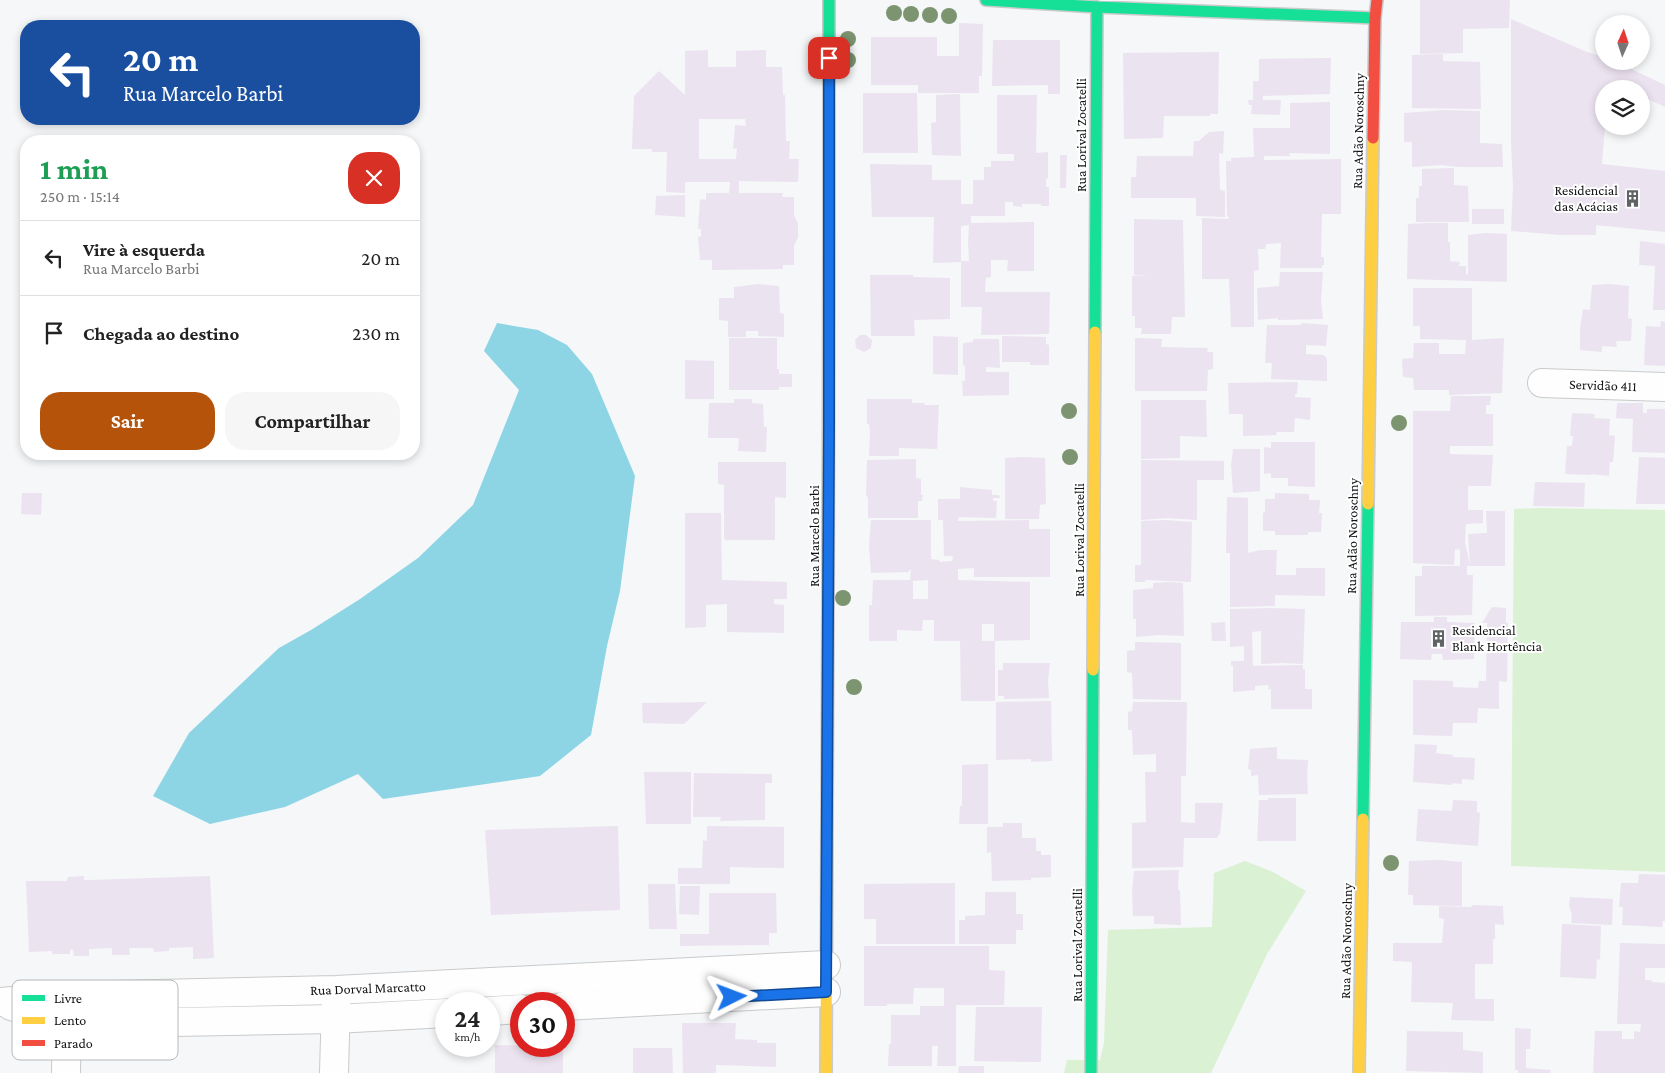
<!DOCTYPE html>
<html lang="pt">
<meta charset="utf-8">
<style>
:root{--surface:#fff;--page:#f6f6f6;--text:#222;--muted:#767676;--line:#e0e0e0;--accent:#b45309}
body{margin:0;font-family:"Crimson Pro",serif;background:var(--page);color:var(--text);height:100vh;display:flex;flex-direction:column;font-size:19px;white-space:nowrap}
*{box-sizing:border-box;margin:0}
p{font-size:16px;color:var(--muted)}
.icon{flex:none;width:28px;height:28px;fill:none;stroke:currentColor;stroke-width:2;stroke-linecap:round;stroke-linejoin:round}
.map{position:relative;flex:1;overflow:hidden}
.panel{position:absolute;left:20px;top:135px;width:400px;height:325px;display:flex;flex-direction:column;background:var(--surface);border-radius:20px;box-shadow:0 2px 8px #0003}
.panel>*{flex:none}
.hud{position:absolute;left:20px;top:20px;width:400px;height:105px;border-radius:20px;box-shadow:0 2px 8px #0003;background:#1a4fa0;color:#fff;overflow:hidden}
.needle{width:32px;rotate:3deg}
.buttons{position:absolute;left:1595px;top:15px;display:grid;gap:10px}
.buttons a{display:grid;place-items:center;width:55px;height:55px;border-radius:50%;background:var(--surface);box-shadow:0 2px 8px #0003;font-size:25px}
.speed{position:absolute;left:435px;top:992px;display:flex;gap:10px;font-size:25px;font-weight:700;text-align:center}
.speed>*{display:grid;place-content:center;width:65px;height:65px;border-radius:50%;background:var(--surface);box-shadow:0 2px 8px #0003;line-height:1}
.speed small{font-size:12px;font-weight:400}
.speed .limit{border:8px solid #d22;background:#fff;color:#111}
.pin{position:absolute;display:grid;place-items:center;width:42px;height:42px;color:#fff;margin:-21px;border-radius:10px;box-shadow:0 2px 8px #0006}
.me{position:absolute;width:55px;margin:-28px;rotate:87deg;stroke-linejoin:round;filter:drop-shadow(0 0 4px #0008)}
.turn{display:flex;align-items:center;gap:18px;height:105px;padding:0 20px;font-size:22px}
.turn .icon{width:65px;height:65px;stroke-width:2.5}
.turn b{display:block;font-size:35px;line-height:42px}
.round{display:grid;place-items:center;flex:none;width:52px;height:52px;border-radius:20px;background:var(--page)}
.head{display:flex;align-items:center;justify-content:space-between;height:85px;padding:0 20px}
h1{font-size:30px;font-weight:700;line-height:38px;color:#1e9e55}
.action{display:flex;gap:10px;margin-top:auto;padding:10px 20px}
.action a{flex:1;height:58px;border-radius:20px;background:var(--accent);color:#fff;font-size:20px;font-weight:700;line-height:58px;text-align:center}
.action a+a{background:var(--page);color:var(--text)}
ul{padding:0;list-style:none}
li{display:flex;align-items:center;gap:15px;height:75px;padding:0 20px;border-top:1px solid var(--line)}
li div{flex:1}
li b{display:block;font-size:19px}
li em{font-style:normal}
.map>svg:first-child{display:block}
</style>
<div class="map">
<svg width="1665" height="1073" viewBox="0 0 1665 1073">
<rect width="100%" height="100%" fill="#f5f7f9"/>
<!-- green -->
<g fill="#daf1d4">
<polygon points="1539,508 1665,510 1665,872 1511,866 1514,509"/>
<polygon points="1245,861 1273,872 1306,891 1267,954 1211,1073 1064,1073 1067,1060 1100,1060 1104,1043 1108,930 1212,927 1214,873"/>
</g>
<!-- water -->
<polygon fill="#8dd5e5" points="497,323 538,330 567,345 592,374 635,476 620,591 607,646 591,735 540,776 383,799 358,774 285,807 210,824 153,796 189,733 279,648 311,630 360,599 418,558 473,505 519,390 484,351"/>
<!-- building -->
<g fill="#ece3f0" fill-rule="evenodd">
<polygon points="1420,0 1510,0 1509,28 1463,29 1463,53 1420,54"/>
<polygon points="1511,19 1587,52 1604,57 1604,61 1614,61 1665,85 1665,107 1641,96 1641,89 1604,89 1604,126 1605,126 1602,164 1665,171 1665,232 1596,225 1596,235 1560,235 1511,231 1513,186 1511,144"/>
<polygon points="959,23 983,24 982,76 979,76 979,93 918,93 918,85 871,85 871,37 937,37 937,56 959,56"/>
<polygon points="993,40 1060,40 1060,94 1048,94 1048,85 992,86"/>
<path d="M 708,50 L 708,67 L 736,67 L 736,51 L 766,50 L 766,67 L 782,67 L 783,95 L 785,95 L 786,141 L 790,141 L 789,159 L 799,159 L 798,182 L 739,181 L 739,193 L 783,193 L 782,197 L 794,197 L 794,216 L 798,223 L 798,237 L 794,246 L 794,265 L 783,265 L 783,269 L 712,270 L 712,260 L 700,260 L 698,237 L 701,236 L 701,229 L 698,229 L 700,199 L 706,200 L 706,193 L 729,193 L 730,182 L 685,182 L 685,193 L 666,192 L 667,152 L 652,152 L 652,149 L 632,149 L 634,96 L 659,71 L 685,95 L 685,51 ZM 699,119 L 745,119 L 746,126 L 735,125 L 733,149 L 737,148 L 736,159 L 699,159 Z"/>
<polygon points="1219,52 1218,114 1210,114 1210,116 1164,116 1163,138 1124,139 1123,53"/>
<polygon points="1443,54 1443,61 1480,62 1481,109 1412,108 1412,55"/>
<polygon points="1331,58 1330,94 1263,96 1263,100 1281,100 1280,115 1251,114 1252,105 1249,105 1248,100 1253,100 1253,81 1259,81 1259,59"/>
<polygon points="863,93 917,93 918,153 863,153"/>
<polygon points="960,94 961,156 932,155 931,123 936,122 936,95"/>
<path d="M 997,95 L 1037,95 L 1036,153 L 1048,152 L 1048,179 L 1046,178 L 1046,187 L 1049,187 L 1049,206 L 1041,206 L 1041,204 L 1022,204 L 1022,207 L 1013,206 L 1013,202 L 1005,202 L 1005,216 L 971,216 L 971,223 L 1034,222 L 1034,271 L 1007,271 L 1008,260 L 991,260 L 991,277 L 986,278 L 985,292 L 1050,292 L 1049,334 L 981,335 L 982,307 L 961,307 L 961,262 L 933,263 L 934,217 L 872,217 L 870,164 L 932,165 L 932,180 L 961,180 L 961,204 L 973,204 L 973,180 L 984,180 L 984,167 L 991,167 L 991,161 L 1014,161 L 1014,154 L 997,154 ZM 969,225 L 968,242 L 969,261 L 961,261 L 961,226 Z"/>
<polygon points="1330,102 1330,154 1289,153 1290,156 1264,156 1264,160 1341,159 1341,214 1322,214 1321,257 1324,257 1324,265 1322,265 1322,268 1280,268 1281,243 1266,244 1265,249 1258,249 1259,270 1254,271 1254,327 1231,327 1229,279 1202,279 1202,218 1229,219 1228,216 1227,216 1226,161 1231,161 1231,158 1254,157 1253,128 1290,128 1290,103"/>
<polygon points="1444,110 1480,111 1480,143 1502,144 1503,167 1458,167 1441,165 1412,167 1412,142 1404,142 1404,113"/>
<polygon points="1224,131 1223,154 1219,153 1220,190 1225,191 1225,217 1196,216 1196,198 1131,198 1131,177 1136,177 1137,156 1193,156 1194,141 1199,141 1209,132"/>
<polygon points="1060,155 1067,155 1066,188 1060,188"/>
<polygon points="1454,168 1454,185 1468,186 1469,222 1416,222 1416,198 1419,198 1419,186 1422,186 1422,169"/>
<polygon points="685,195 685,217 655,215 656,196"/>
<rect x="1472" y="209" width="32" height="15"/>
<polygon points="1134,219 1183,220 1185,317 1172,317 1171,334 1141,334 1142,328 1135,328 1135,316 1132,316 1132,276 1150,275 1134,275"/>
<polygon points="1428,223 1448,223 1448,242 1450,242 1450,261 1460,262 1459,266 1466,266 1466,274 1468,275 1468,235 1486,233 1507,234 1507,282 1407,279 1408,224"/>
<polygon points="1640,241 1665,244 1665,310 1653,310 1655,266 1639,265"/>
<polygon points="1280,272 1323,272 1321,301 1323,319 1278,320 1278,318 1258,320 1257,288 1279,286"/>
<polygon points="870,275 913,275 913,277 950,278 950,319 914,320 915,336 871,336"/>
<polygon points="758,284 779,286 780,313 784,314 784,337 758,336 758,331 746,331 746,337 728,337 728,321 719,320 719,298 734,298 734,287"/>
<polygon points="1610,284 1629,286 1628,318 1632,319 1631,341 1616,341 1617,347 1602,346 1602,352 1580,350 1580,328 1583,309 1590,310 1592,285"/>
<polygon points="1413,288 1472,288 1472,340 1504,338 1502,393 1449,395 1449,390 1414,390 1413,378 1403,377 1402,359 1413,358 1414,343 1439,343 1439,354 1465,354 1466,340 1420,339 1420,326 1413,326"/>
<polygon points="1661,321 1665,322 1665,366 1644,365 1646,326 1660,327"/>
<polygon points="1301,323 1328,325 1326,346 1306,345 1306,354 1324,355 1327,359 1327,381 1271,379 1272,363 1265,363 1267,325 1301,325"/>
<polygon points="860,335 866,335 872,340 871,348 864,352 856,348 855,340"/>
<polygon points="933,336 958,337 958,375 933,374"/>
<polygon points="1002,336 1046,337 1046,344 1049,345 1049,365 1030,365 1030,362 1002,362"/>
<polygon points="729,338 777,338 777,369 779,369 779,374 792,374 792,387 779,387 779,390 729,390"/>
<polygon points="1135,338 1162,339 1161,347 1208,348 1207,352 1213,352 1213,369 1208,370 1207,391 1135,391"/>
<polygon points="973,339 999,339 1000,368 986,367 986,372 1009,372 1009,395 963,396 962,381 965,381 965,366 963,365 963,343 973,342"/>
<polygon points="685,360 714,361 714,399 685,399"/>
<polygon points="1298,382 1297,394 1295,394 1295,397 1311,398 1310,420 1295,418 1294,432 1276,432 1277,435 1243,436 1243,414 1229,414 1228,383"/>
<polygon points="1451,396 1491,396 1490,405 1486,405 1486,414 1493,414 1493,446 1450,446 1450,454 1493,455 1491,486 1468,486 1468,510 1483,510 1483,523 1466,524 1465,542 1470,566 1468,534 1487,533 1486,511 1505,511 1505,566 1467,566 1467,575 1473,575 1472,615 1415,616 1415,576 1422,576 1422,566 1460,566 1460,550 1455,549 1454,565 1413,563 1413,411 1450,411"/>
<polygon points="734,399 752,399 752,403 763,404 764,427 767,427 766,452 738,451 739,438 708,438 709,403 734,403"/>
<polygon points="867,399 912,399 912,403 925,403 924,405 939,405 937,449 899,448 899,456 869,456 870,432 869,424 867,424"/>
<polygon points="1141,400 1206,400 1207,437 1180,436 1180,458 1141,459"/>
<polygon points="1617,403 1643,403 1643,413 1647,413 1647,409 1665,409 1665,453 1632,452 1633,419 1616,418"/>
<polygon points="1572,413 1595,414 1594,418 1610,419 1609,435 1615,436 1613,462 1610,462 1609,476 1591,474 1591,475 1565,474 1567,446 1572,446 1573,436 1570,436"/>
<polygon points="1271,442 1315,442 1315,487 1288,486 1288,478 1271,478 1271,473 1264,474 1264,447 1271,448"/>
<polygon points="1233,449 1260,449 1260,491 1233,493 1231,465"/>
<polygon points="1022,457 1045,458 1046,504 1040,505 1039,519 1005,519 1005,458"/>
<polygon points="1639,457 1665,458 1665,504 1636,504"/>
<polygon points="916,459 916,478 921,479 921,495 923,495 922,501 918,501 918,518 868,518 868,497 866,496 867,460"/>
<polygon points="1141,460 1224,461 1224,480 1197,480 1197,520 1166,518 1141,520"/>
<polygon points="718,462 786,462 786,498 775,497 775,540 725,540 724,537 724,485 718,484"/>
<polygon points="1535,482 1585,483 1584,507 1533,506"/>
<path d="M 960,487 L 992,490 L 992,495 L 999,495 L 1000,498 L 993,498 L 993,501 L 997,501 L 996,518 L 959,517 L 958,521 L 1029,520 L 1029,529 L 1050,529 L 1050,577 L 974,577 L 974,568 L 958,569 L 958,580 L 1030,582 L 1030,640 L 995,641 L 995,701 L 961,701 L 960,641 L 934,641 L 934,620 L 923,620 L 922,631 L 897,630 L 897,641 L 869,641 L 869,605 L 872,605 L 873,580 L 910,580 L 911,570 L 909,570 L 909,572 L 871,573 L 869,546 L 871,520 L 931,520 L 931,559 L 939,560 L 940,562 L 952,561 L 953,556 L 944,556 L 943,520 L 938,520 L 938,499 L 960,499 ZM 928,580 L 928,599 L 913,599 L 913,581 ZM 982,624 L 994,624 L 994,641 L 982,641 Z"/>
<polygon points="22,493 42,493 41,515 21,514"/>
<polygon points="1275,493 1309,494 1309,500 1320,500 1319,513 1322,513 1321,532 1308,532 1308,535 1275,535 1275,531 1263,531 1263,513 1265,512 1265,499 1275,499"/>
<polygon points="1227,497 1248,498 1248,553 1260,550 1277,550 1276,575 1296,575 1296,568 1325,568 1325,596 1275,595 1275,606 1230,607 1230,553 1226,553"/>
<polygon points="685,513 721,513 722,580 787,582 787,599 774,599 774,604 784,605 784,633 727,632 727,604 706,605 706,627 685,628"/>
<polygon points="1166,520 1192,522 1191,582 1145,580 1145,582 1135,582 1135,565 1141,565 1141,521"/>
<polygon points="1170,582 1183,583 1184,636 1158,635 1136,637 1136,619 1133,619 1133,590 1153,588 1153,583"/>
<polygon points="1492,607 1506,608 1506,623 1508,623 1507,682 1499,681 1499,709 1478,708 1477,723 1453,723 1452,736 1413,735 1413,680 1453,681 1453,687 1478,688 1479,681 1486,681 1487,623 1482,623"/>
<polygon points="1270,608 1305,609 1303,664 1281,663 1261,664 1261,631 1252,632 1253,666 1303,665 1303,669 1305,669 1305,689 1312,689 1312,709 1271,709 1271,689 1268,689 1269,685 1255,686 1255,690 1233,692 1233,665 1231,666 1231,661 1244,661 1244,646 1230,647 1230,609"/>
<polygon points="1434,617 1447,617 1447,622 1475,623 1474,659 1443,660 1442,654 1432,654 1431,660 1400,659 1401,622 1434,622"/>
<polygon points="1225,622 1226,641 1212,641 1211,623"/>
<polygon points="1135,642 1181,643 1181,700 1133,699 1132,673 1127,672 1127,651 1135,650"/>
<polygon points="1003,663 1050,663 1048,680 1049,698 1004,699 1004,696 998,696 998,670 1003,670"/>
<polygon points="1051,701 1052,761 1031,762 1031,759 996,760 996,702"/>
<polygon points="707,702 684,724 643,723 642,703"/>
<polygon points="1133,702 1187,702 1186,776 1181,776 1181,822 1195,823 1195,803 1223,803 1220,833 1217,838 1184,838 1183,867 1132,868 1132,823 1146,822 1145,772 1156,772 1156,754 1133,755 1132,730 1128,730 1128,712 1132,711"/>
<polygon points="1415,744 1437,745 1436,753 1453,755 1453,757 1475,758 1474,780 1462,779 1462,784 1452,783 1452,785 1413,782"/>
<polygon points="1277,747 1277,759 1308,760 1307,776 1308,794 1259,795 1258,775 1251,776 1251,770 1248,769 1250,749"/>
<polygon points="988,764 988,824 959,824 960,806 962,806 962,765"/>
<polygon points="644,772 691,772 691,824 646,824"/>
<polygon points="694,773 772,774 772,783 765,783 765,820 720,821 721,817 693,817"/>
<polygon points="1268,798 1296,798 1296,841 1257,841 1259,800 1268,800"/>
<polygon points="1453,800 1477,801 1477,812 1480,813 1478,846 1416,841 1418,809 1452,811"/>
<polygon points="1003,823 1022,823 1022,838 1036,838 1036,851 1041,851 1041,855 1051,855 1051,877 1031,878 1031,880 992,881 991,852 987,853 987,827 1003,827"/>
<polygon points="618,826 620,910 491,915 485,830"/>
<polygon points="707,826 784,827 784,868 730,867 730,884 678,884 678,868 702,868 703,840 707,841"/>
<polygon points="1439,860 1462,862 1462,906 1413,905 1413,895 1408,895 1409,861"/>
<polygon points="1179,870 1178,889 1180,891 1181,925 1154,924 1154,916 1133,916 1132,893 1134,871"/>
<polygon points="1639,874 1665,875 1665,921 1663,921 1662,927 1622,925 1623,907 1619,907 1621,883 1638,883"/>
<polygon points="84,876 84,880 89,880 210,876 214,958 193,959 193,947 169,948 169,951 154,952 153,948 129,948 130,955 112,955 112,948 89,949 89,956 74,956 73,950 70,949 70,954 52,954 52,951 29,952 26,881 67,881 68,877"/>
<polygon points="955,883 955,944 876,944 876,919 864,919 864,884"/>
<polygon points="648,884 675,884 677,929 649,929"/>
<polygon points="680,886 700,886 699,915 679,914"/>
<polygon points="985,892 1016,892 1016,914 1023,914 1023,930 1016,930 1016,944 959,944 959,920 965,920 965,916 985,915"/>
<polygon points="709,893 776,893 777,933 769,933 769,945 680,946 680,934 709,934"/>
<polygon points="1570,897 1613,899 1612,925 1571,923 1572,914 1569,906"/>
<polygon points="1471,905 1503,906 1504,925 1495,924 1495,939 1493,939 1493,964 1475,964 1475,999 1494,999 1494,1021 1451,1020 1453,1003 1411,1002 1412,962 1393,961 1393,943 1442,943 1444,919 1439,918 1439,906 1472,907"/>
<polygon points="1562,924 1601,926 1600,960 1597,959 1596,979 1560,977"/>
<polygon points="1620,943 1665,944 1665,968 1645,968 1645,980 1652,980 1651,982 1665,983 1665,1073 1593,1073 1595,1031 1622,1031 1622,1039 1634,1039 1634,1031 1640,1032 1641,1024 1617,1024"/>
<polygon points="864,946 989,946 989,970 1005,971 1004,1005 956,1005 956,1066 937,1066 938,1046 932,1046 932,1066 888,1066 889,1044 891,1044 891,1015 920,1015 920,1006 944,1006 944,988 914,988 913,1004 887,1004 887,1006 864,1006"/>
<polygon points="976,1007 1042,1007 1041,1062 974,1061"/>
<polygon points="682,1023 736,1023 735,1039 757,1040 757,1043 776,1043 776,1067 716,1065 716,1073 683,1073"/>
<polygon points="1515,1028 1531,1029 1530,1049 1526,1049 1526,1068 1551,1070 1550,1073 1518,1073 1518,1070 1515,1070"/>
<polygon points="1407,1031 1463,1032 1463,1050 1483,1052 1483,1073 1406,1071"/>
<polygon points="495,1045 563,1046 563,1073 495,1073"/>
<polygon points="633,1048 672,1048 673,1073 633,1073"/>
<polygon points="959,1066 984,1066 984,1073 958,1073"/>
</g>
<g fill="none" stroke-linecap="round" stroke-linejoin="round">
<defs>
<g id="street">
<polyline points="1542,383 1665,387"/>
<polyline points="0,1002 67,996 336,990 826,965"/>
<polyline points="11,1006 67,1024 335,1019 446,1013"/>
<polyline points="564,1006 826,992"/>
<polyline points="489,1011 521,1009"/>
<polyline points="66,1073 67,1005"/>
<polyline points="334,1073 336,1001"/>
</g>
<g id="fast">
<polyline points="829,0 829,234"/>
<polyline points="986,0 1097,7 1375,18"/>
<polyline points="1095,332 1097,7"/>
<polyline points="827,815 828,598"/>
<polyline points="1363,819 1368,504"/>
<polyline points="1091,1073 1093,670"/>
</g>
<g id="slow">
<polyline points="1368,504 1373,138"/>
<polyline points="828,598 829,234"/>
<polyline points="1093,670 1095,332"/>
<polyline points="826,1073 827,815"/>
<polyline points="1359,1073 1363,819"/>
</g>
<polyline id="jam" points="1373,138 1375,18 1377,0"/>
</defs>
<!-- street casing -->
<use href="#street" stroke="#c9cacb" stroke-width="30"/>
<!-- fast casing -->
<use href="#fast" stroke="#c9cacb" stroke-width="14"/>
<!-- slow casing -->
<use href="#slow" stroke="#c9cacb" stroke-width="14"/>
<!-- jam casing -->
<use href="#jam" stroke="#c9cacb" stroke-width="14"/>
<!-- street -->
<use href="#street" stroke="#fefefe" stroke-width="28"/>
<!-- fast -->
<use href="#fast" stroke="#16e098" stroke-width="11"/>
<!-- slow -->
<use href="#slow" stroke="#ffcf43" stroke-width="11"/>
<!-- jam -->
<use href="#jam" stroke="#f24e42" stroke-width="11"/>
</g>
<!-- trees -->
<g fill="#7c9470">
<circle cx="894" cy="13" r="8"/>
<circle cx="911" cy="14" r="8"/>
<circle cx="930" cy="15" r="8"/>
<circle cx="949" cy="16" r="8"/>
<circle cx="848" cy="39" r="8"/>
<circle cx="848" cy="60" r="8"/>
<circle cx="1069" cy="411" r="8"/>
<circle cx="1399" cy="423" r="8"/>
<circle cx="1070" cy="457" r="8"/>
<circle cx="843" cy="598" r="8"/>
<circle cx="854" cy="687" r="8"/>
<circle cx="1391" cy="863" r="8"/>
</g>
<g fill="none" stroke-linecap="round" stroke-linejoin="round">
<defs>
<polyline id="route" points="732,997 826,992 829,426 829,58"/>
</defs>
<!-- route casing -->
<use href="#route" stroke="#114b97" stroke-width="12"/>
<!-- route -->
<use href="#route" stroke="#1a73e8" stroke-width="9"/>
</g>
<!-- icons -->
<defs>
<symbol id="building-bare" viewBox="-9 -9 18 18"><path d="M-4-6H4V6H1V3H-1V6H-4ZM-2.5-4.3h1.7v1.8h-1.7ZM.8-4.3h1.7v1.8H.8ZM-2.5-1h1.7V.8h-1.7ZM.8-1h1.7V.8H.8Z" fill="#616264" stroke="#fff" stroke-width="2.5" paint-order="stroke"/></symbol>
</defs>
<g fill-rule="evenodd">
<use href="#building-bare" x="1620" y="186" width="25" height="25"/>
<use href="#building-bare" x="1426" y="626" width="25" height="25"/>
</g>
<g text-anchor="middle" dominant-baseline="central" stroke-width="4" stroke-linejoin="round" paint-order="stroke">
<!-- street labels -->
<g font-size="14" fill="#111213" stroke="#fff">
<text transform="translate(1358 131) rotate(-89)">Rua Adão Noroschny</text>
<text transform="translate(1081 135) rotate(-90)">Rua Lorival Zocatelli</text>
<text transform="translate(1603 385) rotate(2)">Servidão 411</text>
<text transform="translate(814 536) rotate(-90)">Rua Marcelo Barbi</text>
<text transform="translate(1352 536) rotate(-89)">Rua Adão Noroschny</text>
<text transform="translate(1079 540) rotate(-90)">Rua Lorival Zocatelli</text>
<text transform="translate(1346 941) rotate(-89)">Rua Adão Noroschny</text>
<text transform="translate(1077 945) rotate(-90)">Rua Lorival Zocatelli</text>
<text transform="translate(368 988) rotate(-2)">Rua Dorval Marcatto</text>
</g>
<!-- poi labels -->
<g font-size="14" fill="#111213" stroke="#fff" text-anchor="end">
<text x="1618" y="190">Residencial<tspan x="1618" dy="16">das Acácias</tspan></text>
<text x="1452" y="630" text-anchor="start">Residencial<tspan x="1452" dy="16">Blank Hortência</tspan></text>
</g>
</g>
<!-- legend -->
<rect x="12" y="980" width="166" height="80" rx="8" fill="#fff" stroke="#b8b8b8" stroke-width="1"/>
<rect x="22" y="995" width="23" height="6" fill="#16e098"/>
<rect x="22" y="1017" width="23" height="7" fill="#ffcf43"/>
<rect x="22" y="1040" width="23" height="6" fill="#f24e42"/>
<g font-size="14" fill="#111213">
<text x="54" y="1003">Livre</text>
<text x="54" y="1025">Lento</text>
<text x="54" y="1048">Parado</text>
</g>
</svg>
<div class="buttons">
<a><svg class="needle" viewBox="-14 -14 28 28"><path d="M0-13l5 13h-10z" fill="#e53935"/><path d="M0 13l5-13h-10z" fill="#767676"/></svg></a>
<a><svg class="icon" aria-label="layers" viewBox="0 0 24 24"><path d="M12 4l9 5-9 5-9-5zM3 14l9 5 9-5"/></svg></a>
</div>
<div class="speed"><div>24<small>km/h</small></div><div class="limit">30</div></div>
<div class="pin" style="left:829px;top:58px;background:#d93025"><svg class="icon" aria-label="arrive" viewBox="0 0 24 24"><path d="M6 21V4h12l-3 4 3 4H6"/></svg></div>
<svg class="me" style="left:732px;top:997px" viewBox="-20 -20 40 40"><path d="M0-17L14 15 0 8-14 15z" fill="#1a73e8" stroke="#fff" stroke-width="4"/></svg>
<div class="hud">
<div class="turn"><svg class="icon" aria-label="left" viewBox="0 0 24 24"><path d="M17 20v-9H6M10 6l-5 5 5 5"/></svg><div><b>20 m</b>Rua Marcelo Barbi</div></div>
</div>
<section class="panel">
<div class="head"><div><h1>1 min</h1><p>250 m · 15:14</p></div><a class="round" style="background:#d93025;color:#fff"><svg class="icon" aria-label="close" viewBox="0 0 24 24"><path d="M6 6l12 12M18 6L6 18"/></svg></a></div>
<ul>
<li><svg class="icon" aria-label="left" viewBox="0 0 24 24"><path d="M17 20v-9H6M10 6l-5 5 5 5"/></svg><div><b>Vire à esquerda</b><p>Rua Marcelo Barbi</p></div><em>20 m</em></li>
<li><svg class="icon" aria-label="arrive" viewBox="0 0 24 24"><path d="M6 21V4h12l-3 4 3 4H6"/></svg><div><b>Chegada ao destino</b></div><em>230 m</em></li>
</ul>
<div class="action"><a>Sair</a><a>Compartilhar</a></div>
</section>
</div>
